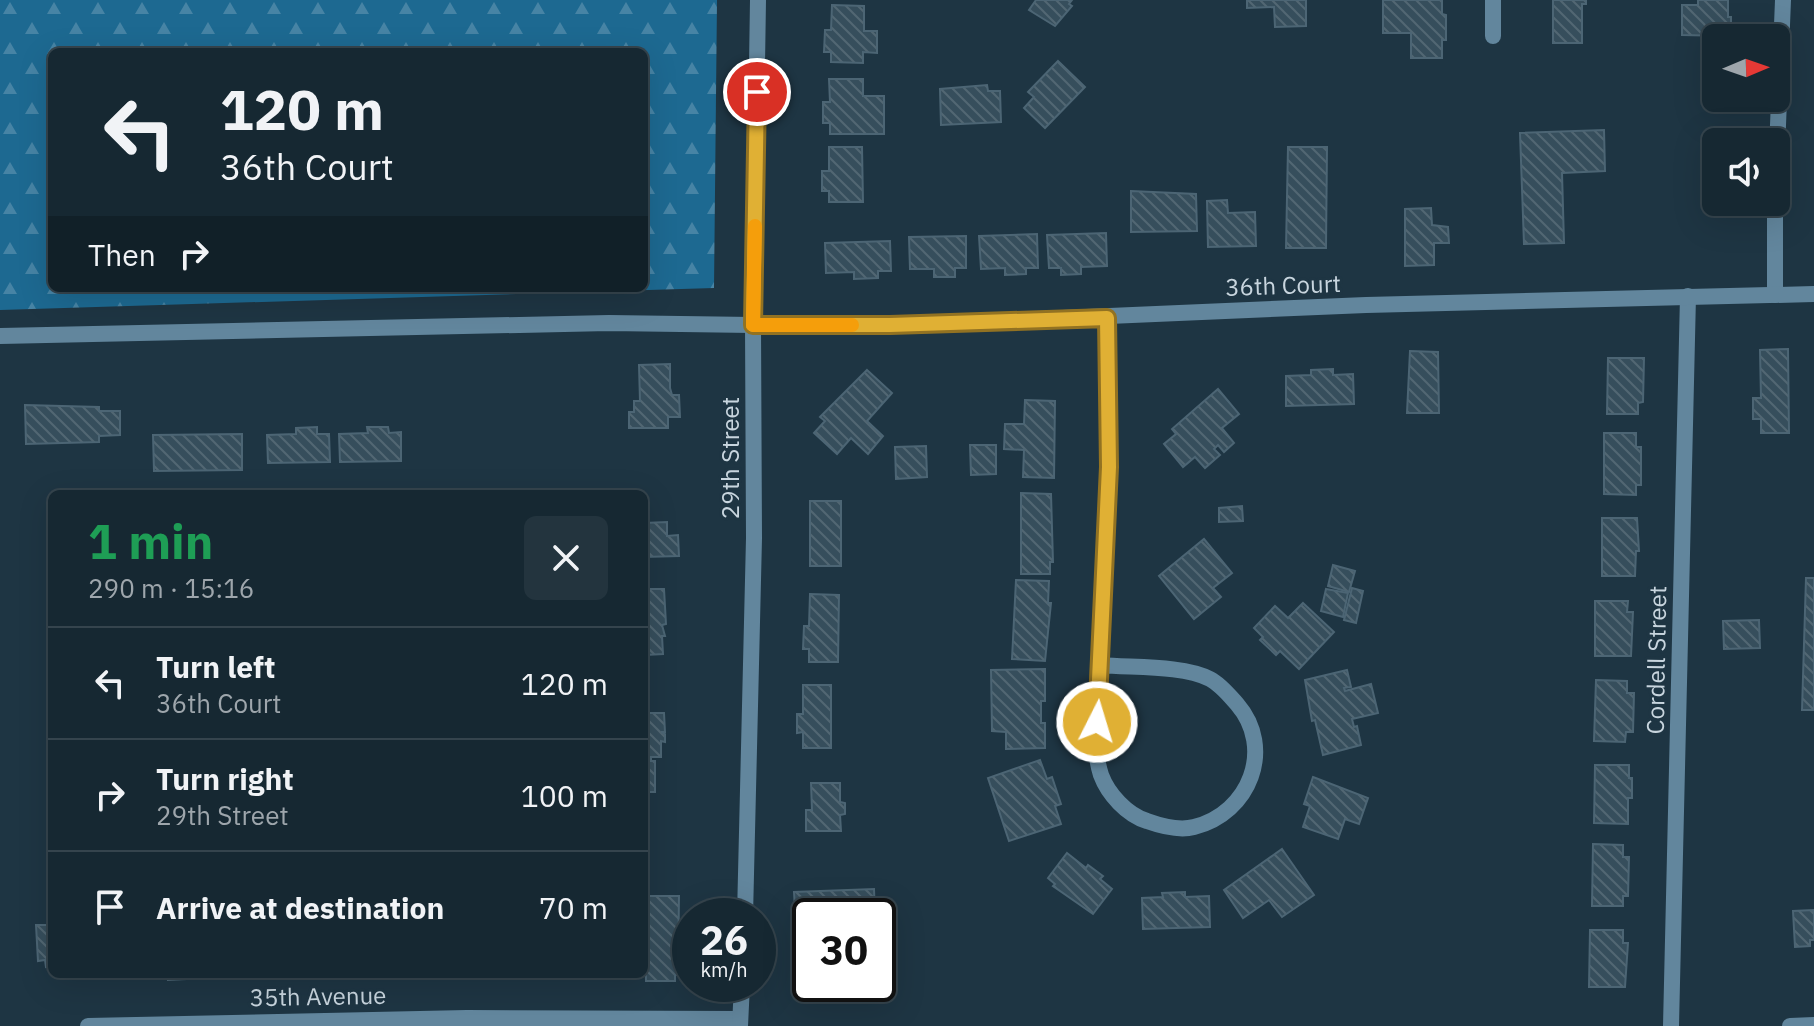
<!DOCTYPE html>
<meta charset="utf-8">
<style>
:root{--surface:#162832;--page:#23343e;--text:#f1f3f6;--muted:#9ea6ac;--line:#35444d}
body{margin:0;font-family:"IBM Plex Sans",sans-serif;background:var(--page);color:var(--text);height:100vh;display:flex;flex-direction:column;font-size:30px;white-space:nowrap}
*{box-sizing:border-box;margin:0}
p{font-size:26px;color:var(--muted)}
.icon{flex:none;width:44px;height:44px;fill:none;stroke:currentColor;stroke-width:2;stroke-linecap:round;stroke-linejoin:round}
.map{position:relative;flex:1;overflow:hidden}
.panel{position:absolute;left:48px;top:490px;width:600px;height:488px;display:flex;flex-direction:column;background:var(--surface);border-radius:12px;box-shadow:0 8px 32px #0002,0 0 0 2px var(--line)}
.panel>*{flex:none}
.banner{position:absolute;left:48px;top:48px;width:600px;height:244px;border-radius:12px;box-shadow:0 8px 32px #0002,0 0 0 2px var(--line);background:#162832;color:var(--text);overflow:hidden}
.needle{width:52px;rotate:88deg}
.buttons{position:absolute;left:1702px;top:24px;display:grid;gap:16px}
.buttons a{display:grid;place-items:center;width:88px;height:88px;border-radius:12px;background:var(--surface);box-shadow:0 8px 32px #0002,0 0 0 2px var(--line);font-size:40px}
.speed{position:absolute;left:672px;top:898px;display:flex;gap:16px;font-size:40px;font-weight:700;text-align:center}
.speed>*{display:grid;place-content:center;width:104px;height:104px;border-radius:50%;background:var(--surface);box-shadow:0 8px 32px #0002,0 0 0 2px var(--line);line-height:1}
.speed small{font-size:20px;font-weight:400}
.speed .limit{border:4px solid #111;border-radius:12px;background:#fff;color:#111}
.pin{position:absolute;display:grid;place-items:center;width:68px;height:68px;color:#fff;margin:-34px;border:4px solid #fff;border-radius:50%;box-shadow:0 2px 8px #0007}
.me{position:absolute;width:88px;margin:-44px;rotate:5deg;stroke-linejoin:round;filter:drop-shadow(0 0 6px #0008)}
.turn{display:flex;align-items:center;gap:28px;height:168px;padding:0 40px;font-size:36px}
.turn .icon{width:104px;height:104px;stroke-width:2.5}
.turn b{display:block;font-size:56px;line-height:68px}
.then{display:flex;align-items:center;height:76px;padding:0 40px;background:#0003;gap:16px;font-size:30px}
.round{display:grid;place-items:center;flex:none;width:84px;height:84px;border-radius:12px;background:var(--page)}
.head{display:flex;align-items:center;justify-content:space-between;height:136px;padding:0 40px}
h1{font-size:48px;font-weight:800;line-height:60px;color:#1e9e55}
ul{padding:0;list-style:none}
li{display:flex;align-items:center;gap:24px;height:112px;padding:0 40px;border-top:2px solid var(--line)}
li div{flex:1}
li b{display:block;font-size:30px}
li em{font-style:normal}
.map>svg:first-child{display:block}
</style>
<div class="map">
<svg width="1814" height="1026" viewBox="0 0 1814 1026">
<defs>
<pattern id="forest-firs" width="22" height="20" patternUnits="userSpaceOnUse" patternTransform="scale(2)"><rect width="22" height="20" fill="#1d6991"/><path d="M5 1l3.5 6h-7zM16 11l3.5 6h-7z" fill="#4784a5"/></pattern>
<pattern id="building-back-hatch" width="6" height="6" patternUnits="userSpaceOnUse" patternTransform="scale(2)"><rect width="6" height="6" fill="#364e5c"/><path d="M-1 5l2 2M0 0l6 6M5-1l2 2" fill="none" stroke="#526773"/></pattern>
</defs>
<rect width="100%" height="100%" fill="#1e3543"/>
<!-- forest -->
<path fill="url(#forest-firs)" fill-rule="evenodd" d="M 0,0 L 717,0 L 714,288 L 0,310 ZM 52,52 L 644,52 L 644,288 L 52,288 Z"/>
<!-- building -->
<g fill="url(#building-back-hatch)" stroke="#4c6574" stroke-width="2">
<polygon points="1036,0 1072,0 1069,4 1072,6 1055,26 1029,10"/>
<polygon points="1247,0 1306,0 1306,26 1275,27 1274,7 1247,8"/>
<polygon points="1383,0 1442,0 1442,14 1446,15 1446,40 1442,40 1442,58 1411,58 1411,33 1383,33"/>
<polygon points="1553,0 1586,0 1586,4 1582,4 1582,43 1553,43"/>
<polygon points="1698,0 1728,0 1728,17 1731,17 1731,28 1728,27 1728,36 1682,35 1682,5 1698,5"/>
<polygon points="832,5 864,6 864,31 877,31 877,53 863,52 863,63 831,62 831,52 824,52 825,30 831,30"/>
<polygon points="1058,61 1085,87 1045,128 1024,108 1034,97 1028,92"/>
<polygon points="829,79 863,79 863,96 884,96 884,134 830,134 830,123 823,123 823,102 830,102"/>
<polygon points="987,85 988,91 1000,91 1001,122 941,125 940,89"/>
<polygon points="1604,130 1605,171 1562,173 1564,243 1524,244 1520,133"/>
<polygon points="829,147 862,147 863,202 829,202 829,191 822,191 822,171 829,171"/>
<polygon points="1288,147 1327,147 1326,248 1286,248"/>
<polygon points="1131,191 1196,194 1197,231 1131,232"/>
<polygon points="1227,200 1228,213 1255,212 1256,246 1208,247 1207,201"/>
<polygon points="1431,208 1432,225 1448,227 1449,243 1434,243 1434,265 1405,266 1405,209"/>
<polygon points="1106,233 1107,266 1081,267 1081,274 1061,275 1061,268 1049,268 1047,235"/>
<polygon points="1037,234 1038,268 1026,268 1026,274 1005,275 1005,268 981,269 979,236"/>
<polygon points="966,236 966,268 955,268 955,277 934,277 934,269 910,269 909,237"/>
<polygon points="890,241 891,271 878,271 878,278 854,279 854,272 826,273 825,243"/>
<polygon points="1788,349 1789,433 1761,433 1761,419 1753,419 1753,398 1761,398 1760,350"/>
<polygon points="1410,351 1438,352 1439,413 1407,413"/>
<polygon points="1608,358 1644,358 1643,402 1638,403 1638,414 1607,414"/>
<polygon points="670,364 670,388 672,395 679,395 680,417 668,417 668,428 629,428 629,412 634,412 634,401 640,401 639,365"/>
<polygon points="1333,369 1333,375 1353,374 1354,404 1286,406 1286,376 1311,375 1311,370"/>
<polygon points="867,370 892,393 867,421 883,436 868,454 851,438 837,454 814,433 825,421 820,417"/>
<polygon points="1218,389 1239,414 1222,428 1234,443 1224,452 1218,445 1214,449 1220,455 1205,468 1195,457 1183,467 1164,444 1176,434 1172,429"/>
<polygon points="1025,400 1055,401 1054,478 1023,477 1024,450 1004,449 1005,424 1024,424"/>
<polygon points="25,405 99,407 99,411 120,411 120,435 99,436 99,442 26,444"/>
<polygon points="317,427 317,434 329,434 330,462 268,463 267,435 296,434 296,428"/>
<polygon points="367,427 388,427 389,433 401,432 401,461 340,462 339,434 368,433"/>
<polygon points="1604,433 1636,433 1636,447 1641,447 1641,485 1636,485 1636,495 1604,494"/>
<polygon points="242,434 242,470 154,471 153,435"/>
<polygon points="970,445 996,445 996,474 971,475"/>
<polygon points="926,446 927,477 896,479 895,447"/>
<polygon points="1021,493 1051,494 1053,562 1050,562 1050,574 1021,574"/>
<rect x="810" y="501" width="31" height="65"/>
<polygon points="1242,506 1243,521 1219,522 1219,508"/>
<polygon points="1602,518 1637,518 1639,551 1636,551 1635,576 1602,576"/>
<polygon points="667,522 667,536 678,535 679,556 644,557 644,523"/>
<polygon points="1204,539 1232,573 1213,588 1221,597 1194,619 1159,576"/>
<polygon points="1333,565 1355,571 1349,592 1328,586"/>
<polygon points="1806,578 1814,578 1814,710 1802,710"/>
<polygon points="1016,580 1049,581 1048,603 1051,603 1045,661 1012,659"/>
<polygon points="1352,588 1363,591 1356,623 1344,620"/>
<polygon points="644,589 664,589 666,624 662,625 665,636 662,636 663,654 646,655"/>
<polygon points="1326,589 1348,593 1343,617 1321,611"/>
<polygon points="810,594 839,595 838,662 809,662 809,649 803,649 804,626 809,626"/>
<polygon points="1595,601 1628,601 1627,612 1633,612 1631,656 1595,656"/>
<polygon points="1303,603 1334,632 1299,669 1280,651 1276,655 1260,640 1263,637 1254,628 1275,606 1288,618"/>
<polygon points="1759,620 1760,648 1724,649 1723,621"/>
<polygon points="1045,669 1045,701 1041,701 1041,723 1045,723 1045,748 1006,749 1006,732 992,731 991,670"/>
<polygon points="1347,670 1351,687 1344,688 1345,691 1371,684 1378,713 1352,719 1354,727 1357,726 1361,745 1323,755 1315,720 1312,721 1305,680"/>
<polygon points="1596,680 1627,681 1627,693 1634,693 1633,732 1626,732 1625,742 1594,741"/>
<polygon points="803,685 831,685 831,748 803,748 803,732 797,733 797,714 803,714"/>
<polygon points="644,713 664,713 665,732 661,732 665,734 665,742 661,741 661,757 651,757 651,761 655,761 655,792 644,792"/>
<polygon points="1040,760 1047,779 1052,777 1061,804 1055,806 1061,824 1009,841 988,778"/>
<polygon points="1595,765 1629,765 1629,778 1632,778 1632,798 1628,798 1628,824 1594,823"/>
<polygon points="1313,777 1368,798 1359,824 1345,819 1338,839 1303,827 1310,806 1304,804"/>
<polygon points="811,783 840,783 840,802 845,803 845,814 840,815 841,831 806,831 806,810 812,810"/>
<polygon points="1593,844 1623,845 1623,857 1629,857 1628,896 1623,896 1623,906 1592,906"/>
<polygon points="1282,849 1314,895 1282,917 1269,900 1243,918 1224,890"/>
<polygon points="1067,853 1086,868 1088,865 1103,876 1100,879 1112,889 1093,914 1053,886 1055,884 1048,878"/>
<polygon points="874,889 875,916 810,916 810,981 799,981 794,892"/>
<polygon points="1185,892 1185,897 1209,896 1210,927 1143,929 1142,898 1163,897 1162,893"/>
<polygon points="644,896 679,896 678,975 675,975 675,981 646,981"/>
<polygon points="1814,910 1814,940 1810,940 1810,946 1795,947 1793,911"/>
<polygon points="36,925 52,925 52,966 46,967 45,960 38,961"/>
<polygon points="1590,930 1623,930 1623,943 1628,943 1625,987 1589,987"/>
<polygon points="168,974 224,974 225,977 168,980"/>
<polygon points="597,974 611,974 611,978 597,979"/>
</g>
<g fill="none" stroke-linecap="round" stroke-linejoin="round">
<!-- minor -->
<g stroke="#62869d" stroke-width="16">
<polyline points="1493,36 1493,0"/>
<polyline points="1776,175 1783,0"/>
<polyline points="1775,295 1775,202"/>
<polyline points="0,336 609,323 753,325"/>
<path d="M 1101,665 C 1132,668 1183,665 1210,679 C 1220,684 1229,695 1237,704 C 1275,748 1250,813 1194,827 C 1179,831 1161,826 1147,821 C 1127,815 1108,794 1101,775 C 1090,741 1098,700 1101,665 Z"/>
<polyline points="1101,665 1109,467 1107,318"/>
<polyline points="88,1026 467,1018 740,1019"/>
<polyline points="1671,1026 1688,296"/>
<polyline points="1790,1026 1814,1025"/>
</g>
<!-- tertiary -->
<g stroke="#62869d" stroke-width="16">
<polyline points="753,325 920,324 1366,305 1814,294"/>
<polyline points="745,916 754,538 753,325 758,0"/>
<polyline points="740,1026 742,984"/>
</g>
</g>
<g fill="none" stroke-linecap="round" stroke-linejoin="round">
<defs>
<polyline id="route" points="757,92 753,325 890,325 1107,318 1109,467 1097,722"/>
</defs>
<!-- route casing -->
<use href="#route" stroke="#927222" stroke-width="20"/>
<!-- route -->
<use href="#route" stroke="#e0b034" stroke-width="14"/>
<!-- slow -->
<polyline stroke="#f59e0b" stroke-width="14" points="755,226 753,325 852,325"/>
</g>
<g text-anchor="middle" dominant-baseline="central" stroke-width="6" stroke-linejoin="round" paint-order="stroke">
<!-- street labels -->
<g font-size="24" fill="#c8d5de" stroke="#1e3543">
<text transform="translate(1283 285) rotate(-2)">36th Court</text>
<text transform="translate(730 458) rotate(-90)">29th Street</text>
<text transform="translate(1656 660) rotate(-89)">Cordell Street</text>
<text transform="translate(318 996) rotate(-1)">35th Avenue</text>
</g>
</g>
</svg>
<div class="buttons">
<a><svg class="needle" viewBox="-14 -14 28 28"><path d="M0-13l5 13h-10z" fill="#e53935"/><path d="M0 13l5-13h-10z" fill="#9ea6ac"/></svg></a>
<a><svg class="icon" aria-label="sound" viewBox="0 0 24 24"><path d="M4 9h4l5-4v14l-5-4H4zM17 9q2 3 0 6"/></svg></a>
</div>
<div class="speed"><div>26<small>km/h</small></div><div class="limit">30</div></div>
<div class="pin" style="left:757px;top:92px;background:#d93025"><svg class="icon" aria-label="arrive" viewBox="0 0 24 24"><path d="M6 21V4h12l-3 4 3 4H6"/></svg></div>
<svg class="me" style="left:1097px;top:722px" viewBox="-20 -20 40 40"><circle r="17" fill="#e0b034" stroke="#fff" stroke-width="3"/><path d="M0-11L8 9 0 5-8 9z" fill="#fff"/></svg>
<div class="banner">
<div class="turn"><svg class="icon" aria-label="left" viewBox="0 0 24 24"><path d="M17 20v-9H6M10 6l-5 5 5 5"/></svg><div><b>120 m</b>36th Court</div></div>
<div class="then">Then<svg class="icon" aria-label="right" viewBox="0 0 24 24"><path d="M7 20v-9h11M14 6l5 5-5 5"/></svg></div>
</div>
<section class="panel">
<div class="head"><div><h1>1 min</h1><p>290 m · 15:16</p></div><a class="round"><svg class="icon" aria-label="close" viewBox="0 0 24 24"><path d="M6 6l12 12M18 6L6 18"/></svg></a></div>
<ul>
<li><svg class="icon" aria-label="left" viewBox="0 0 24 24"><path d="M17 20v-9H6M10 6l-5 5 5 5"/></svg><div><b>Turn left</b><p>36th Court</p></div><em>120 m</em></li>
<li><svg class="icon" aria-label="right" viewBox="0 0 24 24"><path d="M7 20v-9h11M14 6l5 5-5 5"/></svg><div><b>Turn right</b><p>29th Street</p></div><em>100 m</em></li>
<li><svg class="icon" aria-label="arrive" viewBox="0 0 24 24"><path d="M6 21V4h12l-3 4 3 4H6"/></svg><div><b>Arrive at destination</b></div><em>70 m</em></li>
</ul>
</section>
</div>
